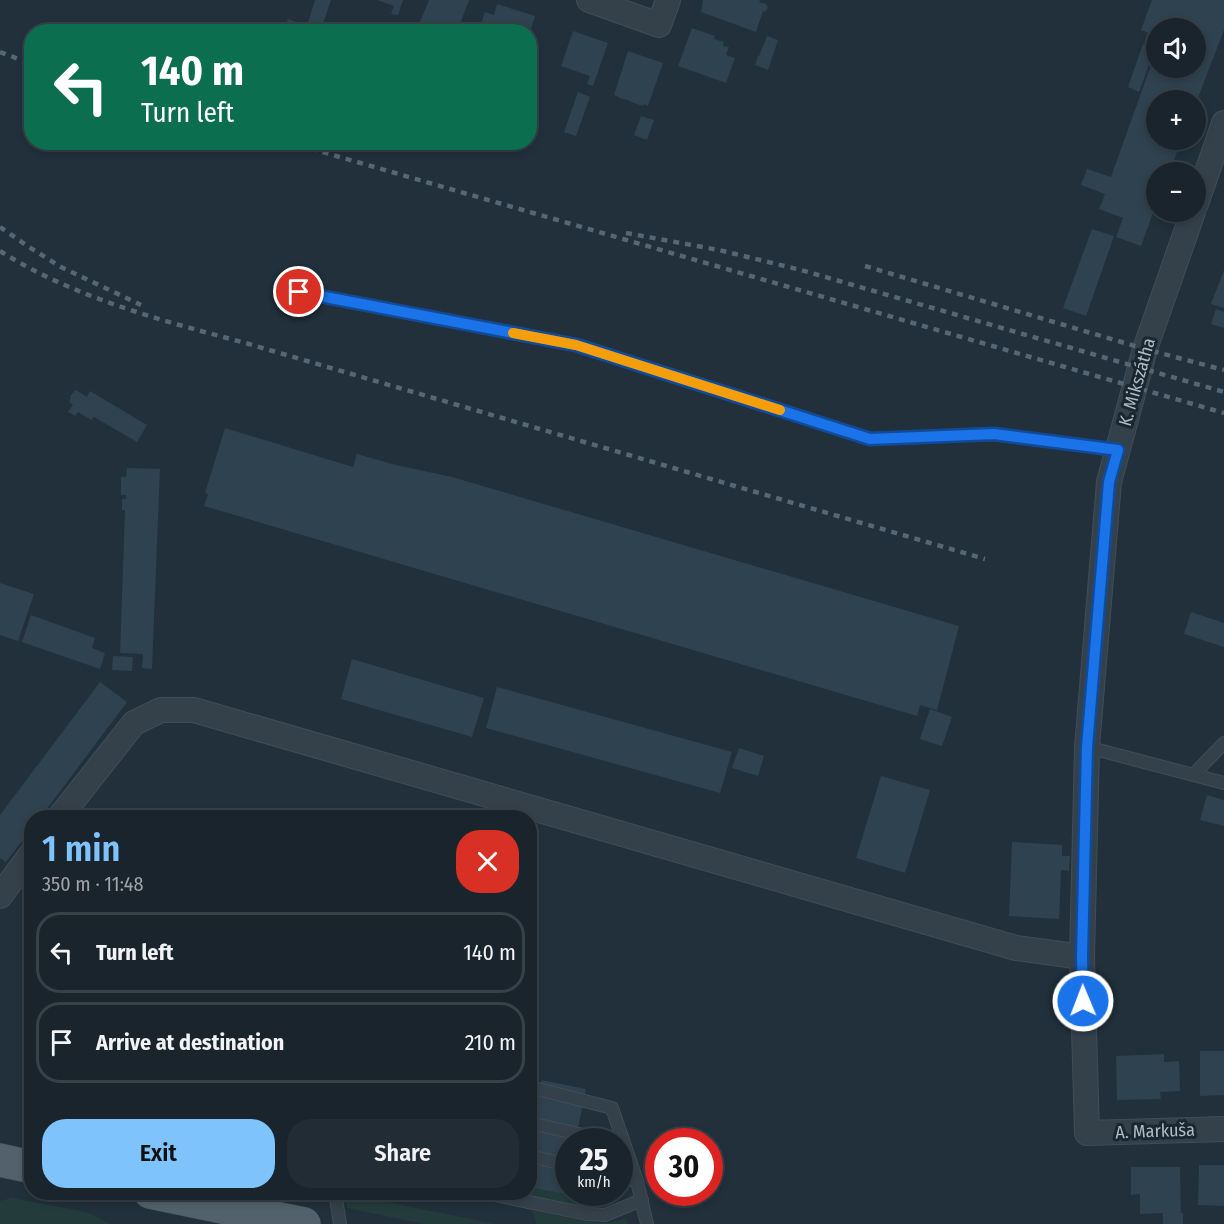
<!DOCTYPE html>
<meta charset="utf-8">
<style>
:root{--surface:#19242c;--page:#222c34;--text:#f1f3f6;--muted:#9fa4a9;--line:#374148;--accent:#7fc3fc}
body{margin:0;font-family:"Fira Sans Condensed",sans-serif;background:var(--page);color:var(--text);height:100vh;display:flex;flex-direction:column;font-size:22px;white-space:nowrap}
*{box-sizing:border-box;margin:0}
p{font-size:20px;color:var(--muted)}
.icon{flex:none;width:33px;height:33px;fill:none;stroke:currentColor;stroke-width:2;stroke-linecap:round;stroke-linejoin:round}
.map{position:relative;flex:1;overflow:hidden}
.details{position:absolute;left:24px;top:810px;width:513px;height:390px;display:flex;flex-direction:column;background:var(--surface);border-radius:24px;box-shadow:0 3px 9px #0003,0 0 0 2px var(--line)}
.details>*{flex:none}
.hud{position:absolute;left:24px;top:24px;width:513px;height:126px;border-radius:24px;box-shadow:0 3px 9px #0003,0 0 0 2px var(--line);background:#0b6e4f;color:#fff;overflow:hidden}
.buttons{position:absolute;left:1146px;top:18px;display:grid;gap:12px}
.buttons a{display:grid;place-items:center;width:60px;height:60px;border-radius:50%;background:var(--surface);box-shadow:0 3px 9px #0003,0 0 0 2px var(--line);font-size:30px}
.speed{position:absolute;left:555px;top:1128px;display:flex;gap:12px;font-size:30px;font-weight:700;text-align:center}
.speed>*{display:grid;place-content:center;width:78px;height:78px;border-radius:50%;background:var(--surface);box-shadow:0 3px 9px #0003,0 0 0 2px var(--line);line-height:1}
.speed small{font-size:15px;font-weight:400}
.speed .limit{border:9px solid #d22;background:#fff;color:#111}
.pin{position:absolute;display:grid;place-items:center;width:51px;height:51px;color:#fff;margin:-26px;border:3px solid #fff;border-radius:50%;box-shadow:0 2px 6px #0007}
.me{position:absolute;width:66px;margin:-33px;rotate:359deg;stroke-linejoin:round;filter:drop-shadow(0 0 4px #0008)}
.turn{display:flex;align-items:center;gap:21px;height:126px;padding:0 18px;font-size:27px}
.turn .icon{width:78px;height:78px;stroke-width:2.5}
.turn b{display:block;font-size:42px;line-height:51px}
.round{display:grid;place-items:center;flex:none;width:63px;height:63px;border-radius:24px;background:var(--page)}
.summary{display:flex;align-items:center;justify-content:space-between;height:102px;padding:0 18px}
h1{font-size:36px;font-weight:600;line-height:45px;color:var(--accent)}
.cta{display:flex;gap:12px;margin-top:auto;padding:12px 18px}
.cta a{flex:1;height:69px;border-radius:24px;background:var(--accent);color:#111;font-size:24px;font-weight:600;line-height:69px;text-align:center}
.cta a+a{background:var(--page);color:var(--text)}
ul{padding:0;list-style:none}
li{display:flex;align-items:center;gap:18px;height:81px;margin:0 12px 9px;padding:0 6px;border:3px solid var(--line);border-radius:24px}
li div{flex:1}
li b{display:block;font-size:22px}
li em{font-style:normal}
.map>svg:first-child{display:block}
</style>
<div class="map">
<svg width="1224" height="1224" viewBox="0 0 1224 1224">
<rect width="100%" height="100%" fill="#21303b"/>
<!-- green -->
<g fill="#233c3b">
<polygon points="530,1183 568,1191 568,1192 598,1198 601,1200 600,1207 595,1209 521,1194 521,1193 530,1192"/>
<polygon points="345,1193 375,1193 382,1201 495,1224 424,1224 347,1208"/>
<polygon points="12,1198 86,1212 111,1224 0,1224 0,1201"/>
<polygon points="532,1211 535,1211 596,1223 610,1223 624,1219 627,1221 628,1224 537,1224"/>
</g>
<!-- building -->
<g fill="#2f424f">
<polygon points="315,0 331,0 320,32 305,32"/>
<polygon points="377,0 403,0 398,15 391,14 394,6"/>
<polygon points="429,0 469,0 457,32 430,32 432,27 420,22"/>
<polygon points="703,0 760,0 759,2 766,4 768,7 765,12 763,11 756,32 701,12"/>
<polygon points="1152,0 1224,0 1224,30 1197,100 1156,100 1156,140 1182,140 1169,172 1156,172 1156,205 1141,246 1116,237 1123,218 1099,209 1105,194 1081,185 1087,169 1111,177 1156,51 1156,68 1196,68 1196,28 1156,28 1156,36 1141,30"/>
<polygon points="497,4 535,16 530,32 478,32 485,12 494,15"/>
<polygon points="288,19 305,25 303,32 283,32"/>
<polygon points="382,23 394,27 392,32 379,32"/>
<polygon points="692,28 715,36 714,39 724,42 723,46 729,47 726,55 735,58 726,83 678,66"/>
<polygon points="573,31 608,43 593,86 587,84 590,76 561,66"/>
<polygon points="767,36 778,40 768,70 755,65 758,56 759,56"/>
<polygon points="1143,44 1155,48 1139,92 1128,87"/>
<polygon points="628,51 663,63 648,106 644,104 643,106 631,102 631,101 619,98 619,97 614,95"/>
<polygon points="578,92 590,97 576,136 564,132"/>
<polygon points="641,116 654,120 647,140 634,135"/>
<polygon points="1092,229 1114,236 1086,316 1063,308"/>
<polygon points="1224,270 1224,308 1211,304"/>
<polygon points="1216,309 1224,312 1224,328 1211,324"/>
<polygon points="76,390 87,397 90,391 147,425 137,442 94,417 91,420 78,412 75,416 68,412 73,405 69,402 71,397 70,396"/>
<polygon points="225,428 353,467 357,454 396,465 452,477 959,626 937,710 920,705 917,716 204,506 208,494 205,493"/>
<polygon points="127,468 160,469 152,669 142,668 143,654 120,653 125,510 122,510 122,499 126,499 126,495 121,495 121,477 126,477"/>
<polygon points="0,583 34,594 18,641 0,635"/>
<polygon points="1191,612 1224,623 1224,647 1184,634"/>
<polygon points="31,615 95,638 92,648 105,653 100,669 22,642"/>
<polygon points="113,656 133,657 132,671 112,670"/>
<polygon points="352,659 484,698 472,737 341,699"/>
<polygon points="100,682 127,702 40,818 32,818 32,828 6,862 0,858 0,815"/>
<polygon points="497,687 732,752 720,793 486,728"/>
<polygon points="930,709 952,717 942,746 920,739"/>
<polygon points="739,748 764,756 758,776 732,768"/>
<polygon points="881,776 930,790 905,873 856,858"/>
<polygon points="1207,795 1224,800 1224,826 1200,820"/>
<polygon points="1012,842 1062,845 1062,856 1070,856 1069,871 1061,870 1059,919 1009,916"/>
<polygon points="1200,1051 1224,1051 1224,1095 1200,1096"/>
<polygon points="1164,1054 1164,1062 1179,1061 1180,1091 1160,1092 1161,1099 1117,1100 1116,1056"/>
<polygon points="541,1080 586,1089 575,1142 568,1142 568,1175 565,1194 530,1187 530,1116 533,1117"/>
<polygon points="1199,1165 1224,1165 1224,1206 1198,1205"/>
<polygon points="1131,1167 1180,1167 1181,1213 1183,1213 1183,1224 1163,1224 1163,1213 1140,1214 1140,1194 1131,1195"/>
</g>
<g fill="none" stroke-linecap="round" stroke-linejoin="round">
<defs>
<g id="lane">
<polyline points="299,292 576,345 870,439 994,434 1118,450"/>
<polyline points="1087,747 1224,783"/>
<polyline points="1193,775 1224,743"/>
<polyline points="530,1087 612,1108 637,1181 647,1224"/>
<polyline points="530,1123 614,1142"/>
<polyline points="530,1156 568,1165"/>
<polyline points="620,1177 637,1181"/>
<polyline points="335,1192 340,1224"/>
<polyline points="480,1192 587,1214 605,1215 642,1200"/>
</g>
<g id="street">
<polyline points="589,0 659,25 668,0"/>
<polyline points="1196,204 1224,123"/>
<polyline points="1193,212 1145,349 1109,482 1087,747 1082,957 1087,1133 1224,1129"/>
<polyline points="59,818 134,723 161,710 194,710 1016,948 1082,957"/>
<polyline points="0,896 32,853"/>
</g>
<g id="primary">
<polyline points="0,1160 32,1167"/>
<polyline points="150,1192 304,1224"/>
</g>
</defs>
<!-- lane casing -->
<use href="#lane" stroke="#414d57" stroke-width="14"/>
<!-- street casing -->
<use href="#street" stroke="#414d57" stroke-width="26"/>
<!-- primary casing -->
<use href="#primary" stroke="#414d57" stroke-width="34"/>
<!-- lane -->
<use href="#lane" stroke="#34414b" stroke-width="12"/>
<!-- street -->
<use href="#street" stroke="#34414b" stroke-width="24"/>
<!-- primary -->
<use href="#primary" stroke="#52616b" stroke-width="33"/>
<!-- rail -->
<g stroke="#566673" stroke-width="4.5" stroke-dasharray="6 6" stroke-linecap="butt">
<polyline points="0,52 32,64"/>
<polyline points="288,142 1224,413"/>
<polyline points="0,227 29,247 61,267 141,305"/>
<polyline points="626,233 719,250 801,270 1224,392"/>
<path d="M 0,251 C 73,297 159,320 242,342 L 985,559"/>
<polyline points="865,266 1145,349 1224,370"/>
</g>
</g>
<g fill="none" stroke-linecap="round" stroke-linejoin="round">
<defs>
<polyline id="route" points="299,292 576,345 870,439 994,434 1118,450 1109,482 1087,747 1082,957 1083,1001"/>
</defs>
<!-- route casing -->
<use href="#route" stroke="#114b97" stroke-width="15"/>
<!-- route -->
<use href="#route" stroke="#1a73e8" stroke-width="10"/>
<!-- slow -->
<polyline stroke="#f59e0b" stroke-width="10" points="513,333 576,345 780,410"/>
</g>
<g text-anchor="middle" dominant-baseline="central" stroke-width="6" stroke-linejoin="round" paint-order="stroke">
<!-- street labels -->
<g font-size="18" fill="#afbcc7" stroke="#1a2630">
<text transform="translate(1137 382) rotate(-74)">K. Mikszátha</text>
<text transform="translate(1155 1131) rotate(-2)">A. Markuša</text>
</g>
</g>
</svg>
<div class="buttons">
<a><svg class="icon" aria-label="sound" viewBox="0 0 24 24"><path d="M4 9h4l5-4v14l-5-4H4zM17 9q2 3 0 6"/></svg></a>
<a>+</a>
<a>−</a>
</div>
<div class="speed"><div>25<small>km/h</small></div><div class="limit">30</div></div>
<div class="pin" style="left:299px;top:292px;background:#d93025"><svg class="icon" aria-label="arrive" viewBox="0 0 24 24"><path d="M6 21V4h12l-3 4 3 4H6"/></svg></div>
<svg class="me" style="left:1083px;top:1001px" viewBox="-20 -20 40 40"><circle r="17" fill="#1a73e8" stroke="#fff" stroke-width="3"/><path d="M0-11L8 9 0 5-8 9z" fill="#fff"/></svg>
<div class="hud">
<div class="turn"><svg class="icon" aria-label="left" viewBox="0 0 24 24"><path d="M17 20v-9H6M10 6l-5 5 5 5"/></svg><div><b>140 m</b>Turn left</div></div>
</div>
<section class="details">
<div class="summary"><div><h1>1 min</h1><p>350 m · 11:48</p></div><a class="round" style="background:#d93025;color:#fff"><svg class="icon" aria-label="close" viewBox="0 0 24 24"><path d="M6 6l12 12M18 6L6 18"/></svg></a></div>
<ul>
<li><svg class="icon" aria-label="left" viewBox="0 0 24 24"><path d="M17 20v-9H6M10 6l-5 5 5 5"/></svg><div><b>Turn left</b></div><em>140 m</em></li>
<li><svg class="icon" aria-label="arrive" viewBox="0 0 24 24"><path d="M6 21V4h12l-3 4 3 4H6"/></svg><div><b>Arrive at destination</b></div><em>210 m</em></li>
</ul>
<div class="cta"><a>Exit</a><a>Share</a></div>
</section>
</div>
